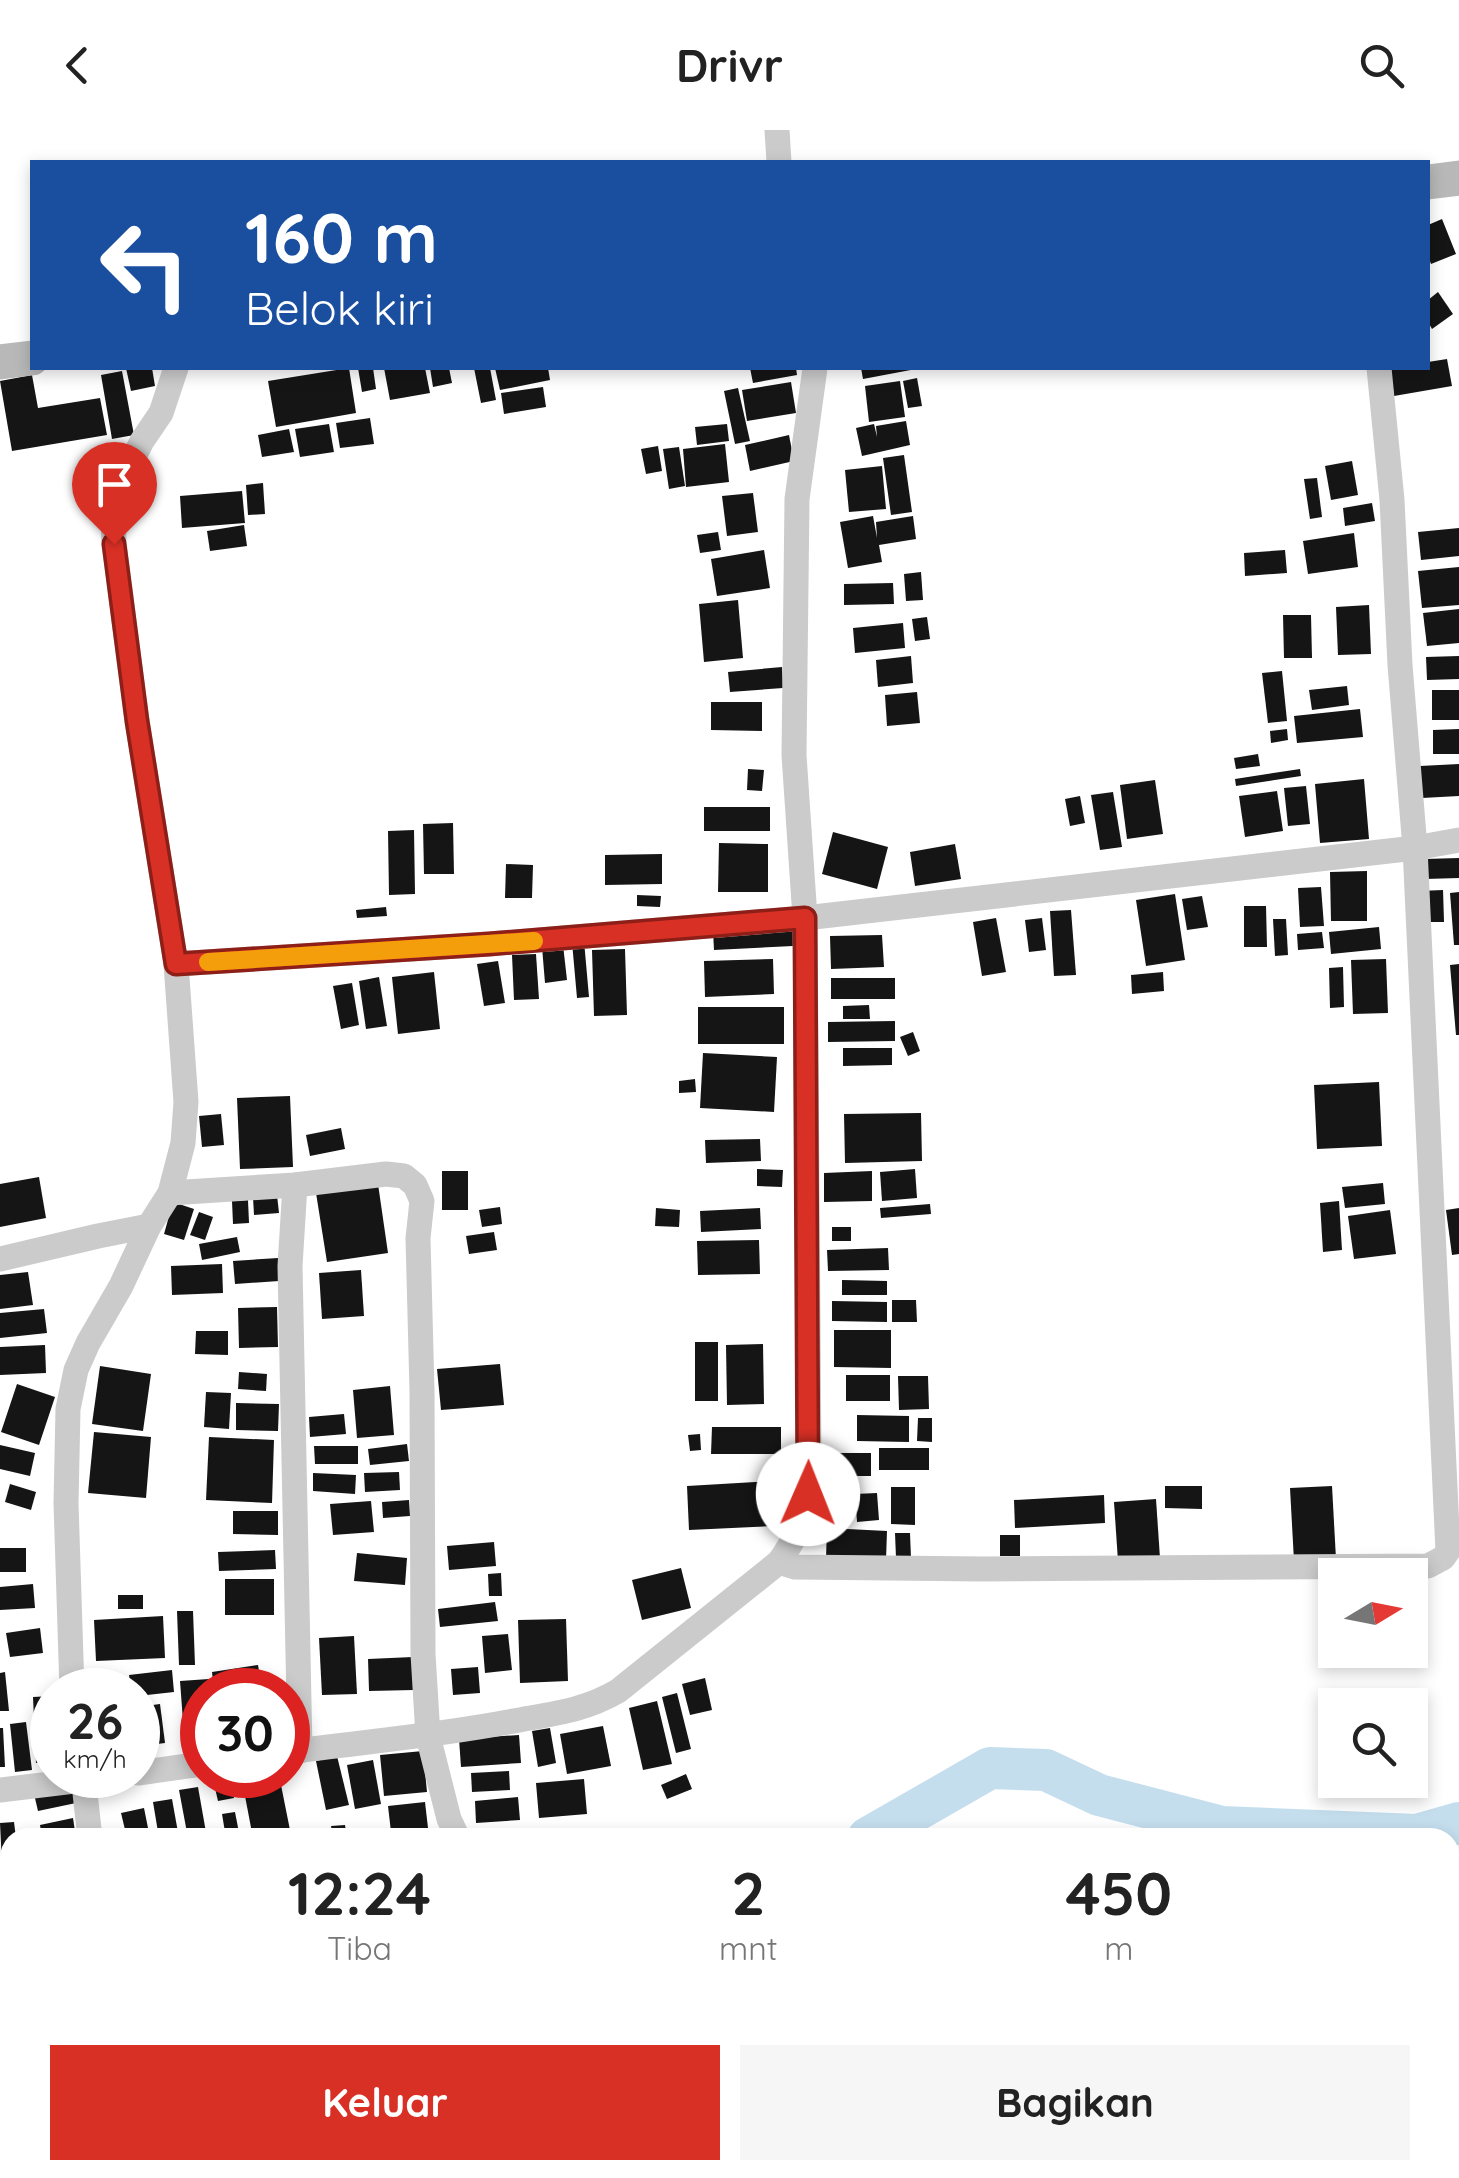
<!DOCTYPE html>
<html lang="id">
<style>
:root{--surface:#fff;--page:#f6f6f6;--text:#222;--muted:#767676;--accent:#d93025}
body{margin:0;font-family:Quicksand,sans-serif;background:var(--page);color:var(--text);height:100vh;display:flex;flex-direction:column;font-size:38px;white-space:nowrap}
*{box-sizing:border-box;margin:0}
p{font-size:32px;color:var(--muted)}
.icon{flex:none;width:55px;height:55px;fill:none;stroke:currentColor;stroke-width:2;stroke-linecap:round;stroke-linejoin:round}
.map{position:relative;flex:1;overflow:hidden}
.panel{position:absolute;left:0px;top:1698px;width:1460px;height:352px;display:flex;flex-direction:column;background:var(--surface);border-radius:30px 30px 0 0;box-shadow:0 5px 15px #0003}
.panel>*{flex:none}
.guide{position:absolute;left:30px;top:30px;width:1400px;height:210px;border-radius:0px;box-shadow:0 5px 15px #0003;background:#1a4fa0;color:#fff;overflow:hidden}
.needle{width:65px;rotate:80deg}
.fabs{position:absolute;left:1318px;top:1428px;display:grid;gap:20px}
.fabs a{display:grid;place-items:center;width:110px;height:110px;border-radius:0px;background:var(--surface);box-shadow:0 5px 15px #0003;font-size:50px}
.speed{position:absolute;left:30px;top:1538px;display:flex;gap:20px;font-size:50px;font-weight:700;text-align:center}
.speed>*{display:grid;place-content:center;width:130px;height:130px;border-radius:50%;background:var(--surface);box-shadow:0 5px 15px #0003;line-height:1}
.speed small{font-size:25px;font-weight:400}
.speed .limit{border:15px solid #d22;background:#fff;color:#111}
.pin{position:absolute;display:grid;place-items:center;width:85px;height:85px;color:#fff;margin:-102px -42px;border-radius:50% 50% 50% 0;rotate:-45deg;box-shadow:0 0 10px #0007}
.pin .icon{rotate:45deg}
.me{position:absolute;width:110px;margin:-55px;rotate:1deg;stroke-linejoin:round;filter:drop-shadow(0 0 8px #0008)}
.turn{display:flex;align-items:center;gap:35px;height:210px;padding:0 50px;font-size:45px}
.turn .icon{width:130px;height:130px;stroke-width:2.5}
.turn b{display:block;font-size:70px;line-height:85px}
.eta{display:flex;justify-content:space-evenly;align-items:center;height:170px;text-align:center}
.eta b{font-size:60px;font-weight:800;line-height:70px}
.action{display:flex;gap:20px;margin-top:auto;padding:20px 50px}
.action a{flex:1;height:115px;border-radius:0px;background:var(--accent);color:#fff;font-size:40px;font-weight:800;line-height:115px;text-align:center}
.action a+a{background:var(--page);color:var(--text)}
header{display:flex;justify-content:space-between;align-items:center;height:130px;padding:0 50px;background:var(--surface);font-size:45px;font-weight:800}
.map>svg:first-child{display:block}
</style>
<header><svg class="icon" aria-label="back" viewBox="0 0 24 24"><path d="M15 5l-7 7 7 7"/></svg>Drivr<svg class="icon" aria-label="search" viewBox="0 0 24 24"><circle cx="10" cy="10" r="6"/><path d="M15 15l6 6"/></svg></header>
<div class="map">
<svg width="1459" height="2048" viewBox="0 0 1459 2048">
<rect width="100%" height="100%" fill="#fff"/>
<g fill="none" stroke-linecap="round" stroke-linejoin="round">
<!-- river -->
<g stroke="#c4deee" stroke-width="42">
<polyline points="868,1708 990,1638 1046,1640 1099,1665 1222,1697 1417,1705 1459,1693"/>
<polyline points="458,2048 460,2040"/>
</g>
</g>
<!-- building -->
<g fill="#151515">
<polygon points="1442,89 1456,124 1431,134 1428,126 1428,95"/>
<polygon points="1438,162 1453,184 1432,199 1428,192 1428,170"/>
<polygon points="1447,229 1452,256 1394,266 1390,238 1428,238 1428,232"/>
<polygon points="126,238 152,238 155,256 131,261"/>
<polygon points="349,238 356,283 276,297 268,251"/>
<polygon points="358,238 373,238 376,259 362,262"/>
<polygon points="384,238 425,238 430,263 390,270"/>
<polygon points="430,238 449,238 452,253 433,257"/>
<polygon points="474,238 490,238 496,270 481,273"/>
<polygon points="495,238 548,238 550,250 500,260"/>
<polygon points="750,238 796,238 797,245 753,253"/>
<polygon points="861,238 915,238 916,239 863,249"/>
<polygon points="122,241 134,305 112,309 101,245"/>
<polygon points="32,245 38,278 100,268 107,305 12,321 0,251"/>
<polygon points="917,248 922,276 908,278 903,251"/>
<polygon points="900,251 905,287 869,292 865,256"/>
<polygon points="791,252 796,283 747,291 742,260"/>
<polygon points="543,257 546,277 504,284 501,263"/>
<polygon points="738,258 750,311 735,314 724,261"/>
<polygon points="370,288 374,314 340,318 336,293"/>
<polygon points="906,291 910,315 862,326 856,298 874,294 877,307 876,296"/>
<polygon points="329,294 334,322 300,327 295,299"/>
<polygon points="727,294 729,311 697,315 695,297"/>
<polygon points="289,299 294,322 262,327 258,305"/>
<polygon points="789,305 794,331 750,341 745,315"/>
<polygon points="725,314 729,352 686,357 683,319"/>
<polygon points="658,316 662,341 646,344 641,319"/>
<polygon points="679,317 685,356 669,359 663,319"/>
<polygon points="904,325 912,382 891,385 883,328"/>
<polygon points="1352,331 1358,365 1331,370 1325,336"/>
<polygon points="882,336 886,379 849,382 845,340"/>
<polygon points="1317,348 1322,387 1310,389 1304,349"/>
<polygon points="263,353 265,384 248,385 246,355"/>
<polygon points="242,361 245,393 182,398 180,366"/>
<polygon points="753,363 758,402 727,406 722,366"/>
<polygon points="1372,373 1375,391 1345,396 1343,378"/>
<polygon points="873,386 877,408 876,392 913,386 916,409 879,415 882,432 848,438 840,392"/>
<polygon points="244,395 247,416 210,421 207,401"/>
<polygon points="1459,398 1459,426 1421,430 1418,402"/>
<polygon points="718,402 721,420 700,423 697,405"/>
<polygon points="1354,403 1358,437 1308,444 1303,411"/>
<polygon points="764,420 770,458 717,466 711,429"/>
<polygon points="1285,420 1287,443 1245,446 1244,423"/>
<polygon points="1459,437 1459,475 1422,478 1418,441"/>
<polygon points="921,442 923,470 906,471 904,444"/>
<polygon points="893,453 894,474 844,475 844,454"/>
<polygon points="738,470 743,528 704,532 699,474"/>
<polygon points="1369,475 1371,524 1338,525 1336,477"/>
<polygon points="1459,479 1459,513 1427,516 1423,483"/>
<polygon points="1283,485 1311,485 1312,528 1284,528"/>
<polygon points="927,487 930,509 915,511 912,489"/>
<polygon points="903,493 905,518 855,523 853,498"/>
<polygon points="911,526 913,553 878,557 876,530"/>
<polygon points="1459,526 1459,549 1427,550 1426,527"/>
<polygon points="782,537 783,558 730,562 728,542"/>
<polygon points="1282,541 1287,591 1268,593 1262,543"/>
<polygon points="1347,556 1349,575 1312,580 1309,560"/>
<rect x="1432" y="560" width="27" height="30"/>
<polygon points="917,562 920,593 887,596 885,565"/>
<polygon points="711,572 762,572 762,601 711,600"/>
<polygon points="1360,579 1363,607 1297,613 1294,586"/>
<polygon points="1287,599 1288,610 1271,613 1270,601"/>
<polygon points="1459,599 1459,624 1433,624 1433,600"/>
<polygon points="1258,624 1260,636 1236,639 1234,628"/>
<polygon points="1459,634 1459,666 1422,668 1420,636"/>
<polygon points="748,639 764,640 762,661 747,660"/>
<polygon points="1300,639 1301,646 1236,656 1235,649"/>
<polygon points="1364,649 1369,709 1320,713 1315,654"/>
<polygon points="1155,650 1163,704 1127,709 1120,655"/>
<polygon points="1306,656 1310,694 1288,696 1284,658"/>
<polygon points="1277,661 1283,701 1245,707 1239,666"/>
<polygon points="1113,662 1122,717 1100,720 1091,665"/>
<polygon points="1080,666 1085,693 1070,696 1065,669"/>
<rect x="704" y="677" width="66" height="24"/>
<polygon points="453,693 454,744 424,744 423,694"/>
<polygon points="414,700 415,764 389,765 388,701"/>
<polygon points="833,702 888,717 877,759 822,744"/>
<polygon points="719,713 768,714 768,762 718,762"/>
<polygon points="955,714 961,749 915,756 910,722"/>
<polygon points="662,724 662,754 605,755 605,725"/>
<polygon points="1459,728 1459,748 1425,749 1424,729"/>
<polygon points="506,734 533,735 532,768 505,768"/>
<polygon points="1367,741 1367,791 1331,791 1330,742"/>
<polygon points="1321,757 1324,796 1300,797 1298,758"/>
<polygon points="1443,760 1444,792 1420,792 1419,761"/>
<polygon points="1459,762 1459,815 1454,815 1450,763"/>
<polygon points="1175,764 1185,830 1146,836 1136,770"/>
<polygon points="637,765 661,766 660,777 637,776"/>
<polygon points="1202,766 1208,797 1187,800 1182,769"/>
<polygon points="1244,776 1266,776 1267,817 1244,817"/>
<polygon points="386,777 387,786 357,788 356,780"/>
<polygon points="1071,780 1076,845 1054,846 1050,781"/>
<polygon points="996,788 1006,842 982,846 973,792"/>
<polygon points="1042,788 1046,820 1029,822 1025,790"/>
<polygon points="1273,789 1286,789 1288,825 1275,826"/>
<polygon points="1379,797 1381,819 1331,824 1329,802"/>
<polygon points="793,798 793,816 714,820 713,801"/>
<polygon points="1322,802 1324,818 1298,820 1297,804"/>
<polygon points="882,805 884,837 831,839 830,806"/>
<polygon points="584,811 589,867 577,868 572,812"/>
<polygon points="563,815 567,850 545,853 542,817"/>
<polygon points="625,819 627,885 594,886 592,820"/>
<polygon points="536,824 539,869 514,870 512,825"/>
<polygon points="773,829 774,864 705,867 704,831"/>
<polygon points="1386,829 1388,883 1353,884 1351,830"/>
<polygon points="498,831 505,873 484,876 477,834"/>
<polygon points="1459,834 1459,905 1456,905 1450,835"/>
<polygon points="1343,837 1344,877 1330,878 1329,838"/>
<polygon points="434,842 440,899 398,904 392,847"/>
<polygon points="1163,842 1164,861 1132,864 1131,845"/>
<polygon points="379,847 387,896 366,899 359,851"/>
<rect x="831" y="848" width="64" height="21"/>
<polygon points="352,853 359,895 341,899 333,856"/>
<polygon points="869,875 870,889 843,889 843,876"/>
<rect x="698" y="877" width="86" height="37"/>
<polygon points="895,891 895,911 828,912 828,892"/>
<polygon points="913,902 920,921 908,926 900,907"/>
<polygon points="843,918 892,918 892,935 843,936"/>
<polygon points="703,923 777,927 774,982 700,978"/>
<polygon points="695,949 696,962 679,963 679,951"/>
<polygon points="1379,952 1382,1016 1317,1019 1314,955"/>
<polygon points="290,966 293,1037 240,1039 237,968"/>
<polygon points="921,983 922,1031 845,1033 844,984"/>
<polygon points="221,984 224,1015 202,1017 199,986"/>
<polygon points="341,998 345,1019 310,1026 306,1005"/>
<polygon points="760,1009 761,1031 706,1033 705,1010"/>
<polygon points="757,1039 783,1040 782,1057 757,1056"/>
<polygon points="915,1039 917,1068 882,1071 880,1042"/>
<rect x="442" y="1041" width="26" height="39"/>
<polygon points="872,1041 872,1071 824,1072 824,1043"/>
<polygon points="39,1047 46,1088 0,1097 0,1054"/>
<polygon points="1383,1053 1385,1074 1345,1078 1342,1057"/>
<polygon points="378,1054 388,1123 327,1132 316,1063"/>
<polygon points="277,1065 279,1083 254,1085 253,1067"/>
<polygon points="248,1070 249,1093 233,1094 232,1071"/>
<polygon points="1339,1071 1342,1120 1323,1122 1320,1073"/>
<polygon points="173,1072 194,1079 184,1110 164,1104"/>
<polygon points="930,1074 931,1084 881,1088 880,1078"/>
<polygon points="500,1077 502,1094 482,1097 479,1080"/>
<polygon points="656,1078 680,1080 679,1097 655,1096"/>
<polygon points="760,1078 761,1099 701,1102 700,1081"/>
<polygon points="1459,1078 1459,1124 1452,1125 1446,1080"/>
<polygon points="1390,1080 1396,1124 1354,1129 1348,1086"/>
<polygon points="199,1082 213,1087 205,1110 190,1105"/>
<rect x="832" y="1097" width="19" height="14"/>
<polygon points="494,1102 497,1120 469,1124 466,1106"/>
<polygon points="237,1107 240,1122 202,1130 199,1114"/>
<polygon points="759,1110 760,1144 698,1145 697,1111"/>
<polygon points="888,1118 889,1140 828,1141 827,1120"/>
<polygon points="278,1128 279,1151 235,1154 233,1131"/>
<polygon points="222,1134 223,1163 172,1165 171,1136"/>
<polygon points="361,1140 364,1186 322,1189 319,1143"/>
<polygon points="28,1142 33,1175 0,1179 0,1145"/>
<polygon points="842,1150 887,1151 887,1165 842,1165"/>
<polygon points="892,1170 916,1170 917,1192 892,1192"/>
<polygon points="832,1171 887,1172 887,1192 832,1191"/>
<polygon points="277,1177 278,1217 239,1218 238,1178"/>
<polygon points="44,1179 47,1203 0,1208 0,1183"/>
<polygon points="834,1200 891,1200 891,1238 834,1237"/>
<polygon points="196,1201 228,1201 228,1225 195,1224"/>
<rect x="695" y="1212" width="23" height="59"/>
<polygon points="763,1214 764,1274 727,1275 726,1215"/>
<polygon points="45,1215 46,1243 0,1245 0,1217"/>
<polygon points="500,1234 504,1275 441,1280 437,1239"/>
<polygon points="100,1236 151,1244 143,1301 92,1294"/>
<polygon points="239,1242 267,1244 266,1261 238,1259"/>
<rect x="846" y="1245" width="44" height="26"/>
<polygon points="898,1246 928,1246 929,1279 899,1280"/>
<polygon points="17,1254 55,1267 39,1315 1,1302"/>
<polygon points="390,1256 394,1305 357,1308 353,1260"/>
<polygon points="206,1262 231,1263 229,1299 204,1297"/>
<polygon points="236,1273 279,1274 278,1301 236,1300"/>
<polygon points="344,1284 346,1304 310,1307 309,1287"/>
<polygon points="857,1285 909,1286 909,1312 857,1311"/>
<polygon points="918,1288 932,1288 932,1312 917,1311"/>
<polygon points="712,1297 781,1297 781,1324 711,1324"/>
<polygon points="94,1302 151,1307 146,1368 88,1363"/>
<polygon points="700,1304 701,1320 690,1321 688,1305"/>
<polygon points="209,1307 274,1310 272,1373 206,1370"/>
<polygon points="407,1314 409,1331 370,1335 368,1319"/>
<polygon points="0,1315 35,1323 30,1346 0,1339"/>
<polygon points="314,1316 358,1316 358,1334 315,1334"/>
<rect x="879" y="1318" width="50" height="22"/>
<rect x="825" y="1323" width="46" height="23"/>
<polygon points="399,1342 400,1360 365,1362 364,1343"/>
<polygon points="313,1343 356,1345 355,1364 313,1361"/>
<polygon points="771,1351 774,1396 689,1400 687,1356"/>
<polygon points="10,1354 36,1362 31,1380 5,1372"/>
<polygon points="1165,1356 1202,1356 1202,1379 1165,1378"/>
<polygon points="1332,1356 1336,1429 1294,1431 1290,1358"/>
<polygon points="891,1357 915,1357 915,1395 891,1394"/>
<polygon points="877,1363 879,1390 857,1392 855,1364"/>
<polygon points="1104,1365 1105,1393 1015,1398 1014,1370"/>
<polygon points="1156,1369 1160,1428 1118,1431 1114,1372"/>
<polygon points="409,1370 410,1386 383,1388 382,1372"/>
<polygon points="371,1371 374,1402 333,1405 330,1374"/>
<polygon points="233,1381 278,1381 278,1405 233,1404"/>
<polygon points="827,1398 887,1401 886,1430 826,1428"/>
<polygon points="895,1403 910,1403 911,1428 896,1428"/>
<rect x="1000" y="1405" width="20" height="21"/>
<polygon points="494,1412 496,1436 449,1440 447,1416"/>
<rect x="0" y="1418" width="26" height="24"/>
<polygon points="275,1420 276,1439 219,1441 218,1422"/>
<polygon points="357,1423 407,1428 405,1455 354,1451"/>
<polygon points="681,1438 691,1478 642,1490 632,1450"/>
<polygon points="501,1443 502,1466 489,1466 488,1444"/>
<rect x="225" y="1449" width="49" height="36"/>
<polygon points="33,1454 35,1478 0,1480 0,1457"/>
<rect x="118" y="1465" width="25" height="14"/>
<polygon points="495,1472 498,1491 440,1497 438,1479"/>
<polygon points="177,1481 193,1481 195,1535 179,1535"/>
<polygon points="163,1486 165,1528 96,1531 94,1490"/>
<polygon points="566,1489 568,1551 520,1553 518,1490"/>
<polygon points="40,1498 43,1523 10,1527 6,1503"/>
<polygon points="508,1504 512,1540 485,1543 482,1506"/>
<polygon points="354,1506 357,1564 322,1565 319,1508"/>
<polygon points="413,1527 414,1560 369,1561 368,1529"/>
<polygon points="258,1535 262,1560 214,1560 212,1542"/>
<polygon points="478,1537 480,1563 453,1565 451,1539"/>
<polygon points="172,1540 174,1562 138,1566 138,1560 131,1560 129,1545"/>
<polygon points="5,1542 9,1581 0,1581 0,1543"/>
<polygon points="123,1546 125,1560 113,1560 111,1547"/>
<polygon points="705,1548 712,1580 690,1585 682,1554"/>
<polygon points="209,1549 210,1560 202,1560 202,1590 183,1591 180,1551"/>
<polygon points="677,1563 691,1619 676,1623 662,1567"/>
<polygon points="52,1566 52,1632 36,1633 33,1567"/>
<polygon points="657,1571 672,1634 643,1640 629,1578"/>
<polygon points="160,1574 165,1613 141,1616 138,1577"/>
<polygon points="26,1592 32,1640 15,1642 10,1594"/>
<polygon points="603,1596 611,1636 567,1644 560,1604"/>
<polygon points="0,1598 3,1598 5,1637 0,1637"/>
<polygon points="550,1598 556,1633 538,1637 532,1601"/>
<polygon points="519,1605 521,1633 461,1637 459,1609"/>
<polygon points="423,1621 427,1662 384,1666 380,1625"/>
<polygon points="337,1626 349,1675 326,1680 316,1631"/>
<polygon points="373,1630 381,1674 355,1679 347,1635"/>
<polygon points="509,1641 510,1660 472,1662 471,1643"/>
<polygon points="686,1644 692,1659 667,1669 661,1655"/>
<polygon points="212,1645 230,1645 234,1668 218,1671"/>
<polygon points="241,1645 279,1645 291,1705 253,1708"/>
<polygon points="584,1649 587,1684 539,1688 536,1653"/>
<polygon points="73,1656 76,1673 38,1681 34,1664"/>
<polygon points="198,1657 207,1708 188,1708 179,1660"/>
<polygon points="518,1667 520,1690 476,1693 475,1671"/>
<polygon points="172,1669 179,1708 159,1708 153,1672"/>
<polygon points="425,1672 428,1698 391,1702 388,1676"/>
<polygon points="144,1678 150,1708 127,1708 121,1683"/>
<polygon points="235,1682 240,1708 226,1708 222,1684"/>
<polygon points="73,1688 76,1708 42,1708 40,1695"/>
<polygon points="14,1692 16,1708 10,1708 10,1755 3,1755 0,1693"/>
<polygon points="345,1695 347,1708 333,1708 331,1696"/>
<polygon points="511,1698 511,1708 486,1708 485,1699"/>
<polygon points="0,1771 10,1772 10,1805 0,1805"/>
<polygon points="667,2040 687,2040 686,2048 667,2048"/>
<polygon points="704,2040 743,2040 743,2046 704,2047"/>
<polygon points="818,2040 860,2040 859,2048 816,2048"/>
</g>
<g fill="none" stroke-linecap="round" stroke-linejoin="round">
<!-- street -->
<g stroke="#cbcbcb" stroke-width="25">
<polyline points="777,0 779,32"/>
<polyline points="176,834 489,814 805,788 1415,718 1459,710"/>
<polyline points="295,1055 290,1136 300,1621"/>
<polyline points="170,1063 295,1055 386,1044 404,1046 415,1055 422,1071 418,1108 422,1261 423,1524 428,1606 449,1689 458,1708"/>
<polyline points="0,1129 98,1106 149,1096"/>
<polyline points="779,1432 795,1437 983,1439 1428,1436 1443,1428 1448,1421 1415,718 1400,535 1392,370 1379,238"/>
<polyline points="72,1560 66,1373 68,1279 76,1240 88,1213 121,1156 149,1096 170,1063 183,1013 186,972 176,834 137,591 114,414 113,385 121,353 142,311 161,283 176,238"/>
<path d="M 288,1622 C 361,1612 435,1606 508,1592 C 549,1584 582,1582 618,1561 L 779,1432 C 803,1399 808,1373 809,1332 L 805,788 L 794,625 L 797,369 L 815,238"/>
<polyline points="138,1643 202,1634"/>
<polyline points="83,1645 90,1708"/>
<polyline points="0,1660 124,1645"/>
<polyline points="572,2040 573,2048"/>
<polyline points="1242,2048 1244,2040"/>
</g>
<!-- secondary -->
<g stroke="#b8b8b8" stroke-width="35">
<polyline points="1428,52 1459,48"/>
<polyline points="0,232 32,228"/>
</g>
</g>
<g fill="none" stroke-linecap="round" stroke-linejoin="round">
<defs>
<polyline id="route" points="114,414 137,591 176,834 489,814 805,788 808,1364"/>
</defs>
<!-- route casing -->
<use href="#route" stroke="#8d1f18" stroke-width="25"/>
<!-- route -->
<use href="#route" stroke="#d93025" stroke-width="18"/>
<!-- slow -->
<polyline stroke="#f59e0b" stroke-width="18" points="208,832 534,811"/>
</g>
</svg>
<div class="fabs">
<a><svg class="needle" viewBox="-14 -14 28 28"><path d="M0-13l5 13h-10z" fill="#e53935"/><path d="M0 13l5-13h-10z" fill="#767676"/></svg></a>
<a><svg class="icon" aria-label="search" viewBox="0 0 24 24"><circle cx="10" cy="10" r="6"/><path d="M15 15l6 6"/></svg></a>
</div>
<div class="speed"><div>26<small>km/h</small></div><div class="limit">30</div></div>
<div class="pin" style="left:114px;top:414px;background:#d93025"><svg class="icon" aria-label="arrive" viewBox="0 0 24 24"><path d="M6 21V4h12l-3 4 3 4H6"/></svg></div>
<svg class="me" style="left:808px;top:1364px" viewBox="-20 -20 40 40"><circle r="19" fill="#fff"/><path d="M0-13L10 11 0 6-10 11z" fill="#d93025"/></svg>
<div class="guide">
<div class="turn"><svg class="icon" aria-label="left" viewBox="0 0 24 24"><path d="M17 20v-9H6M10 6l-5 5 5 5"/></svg><div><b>160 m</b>Belok kiri</div></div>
</div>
<section class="panel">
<div class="eta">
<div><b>12:24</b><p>Tiba</p></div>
<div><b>2</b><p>mnt</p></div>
<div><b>450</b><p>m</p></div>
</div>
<div class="action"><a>Keluar</a><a>Bagikan</a></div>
</section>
</div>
